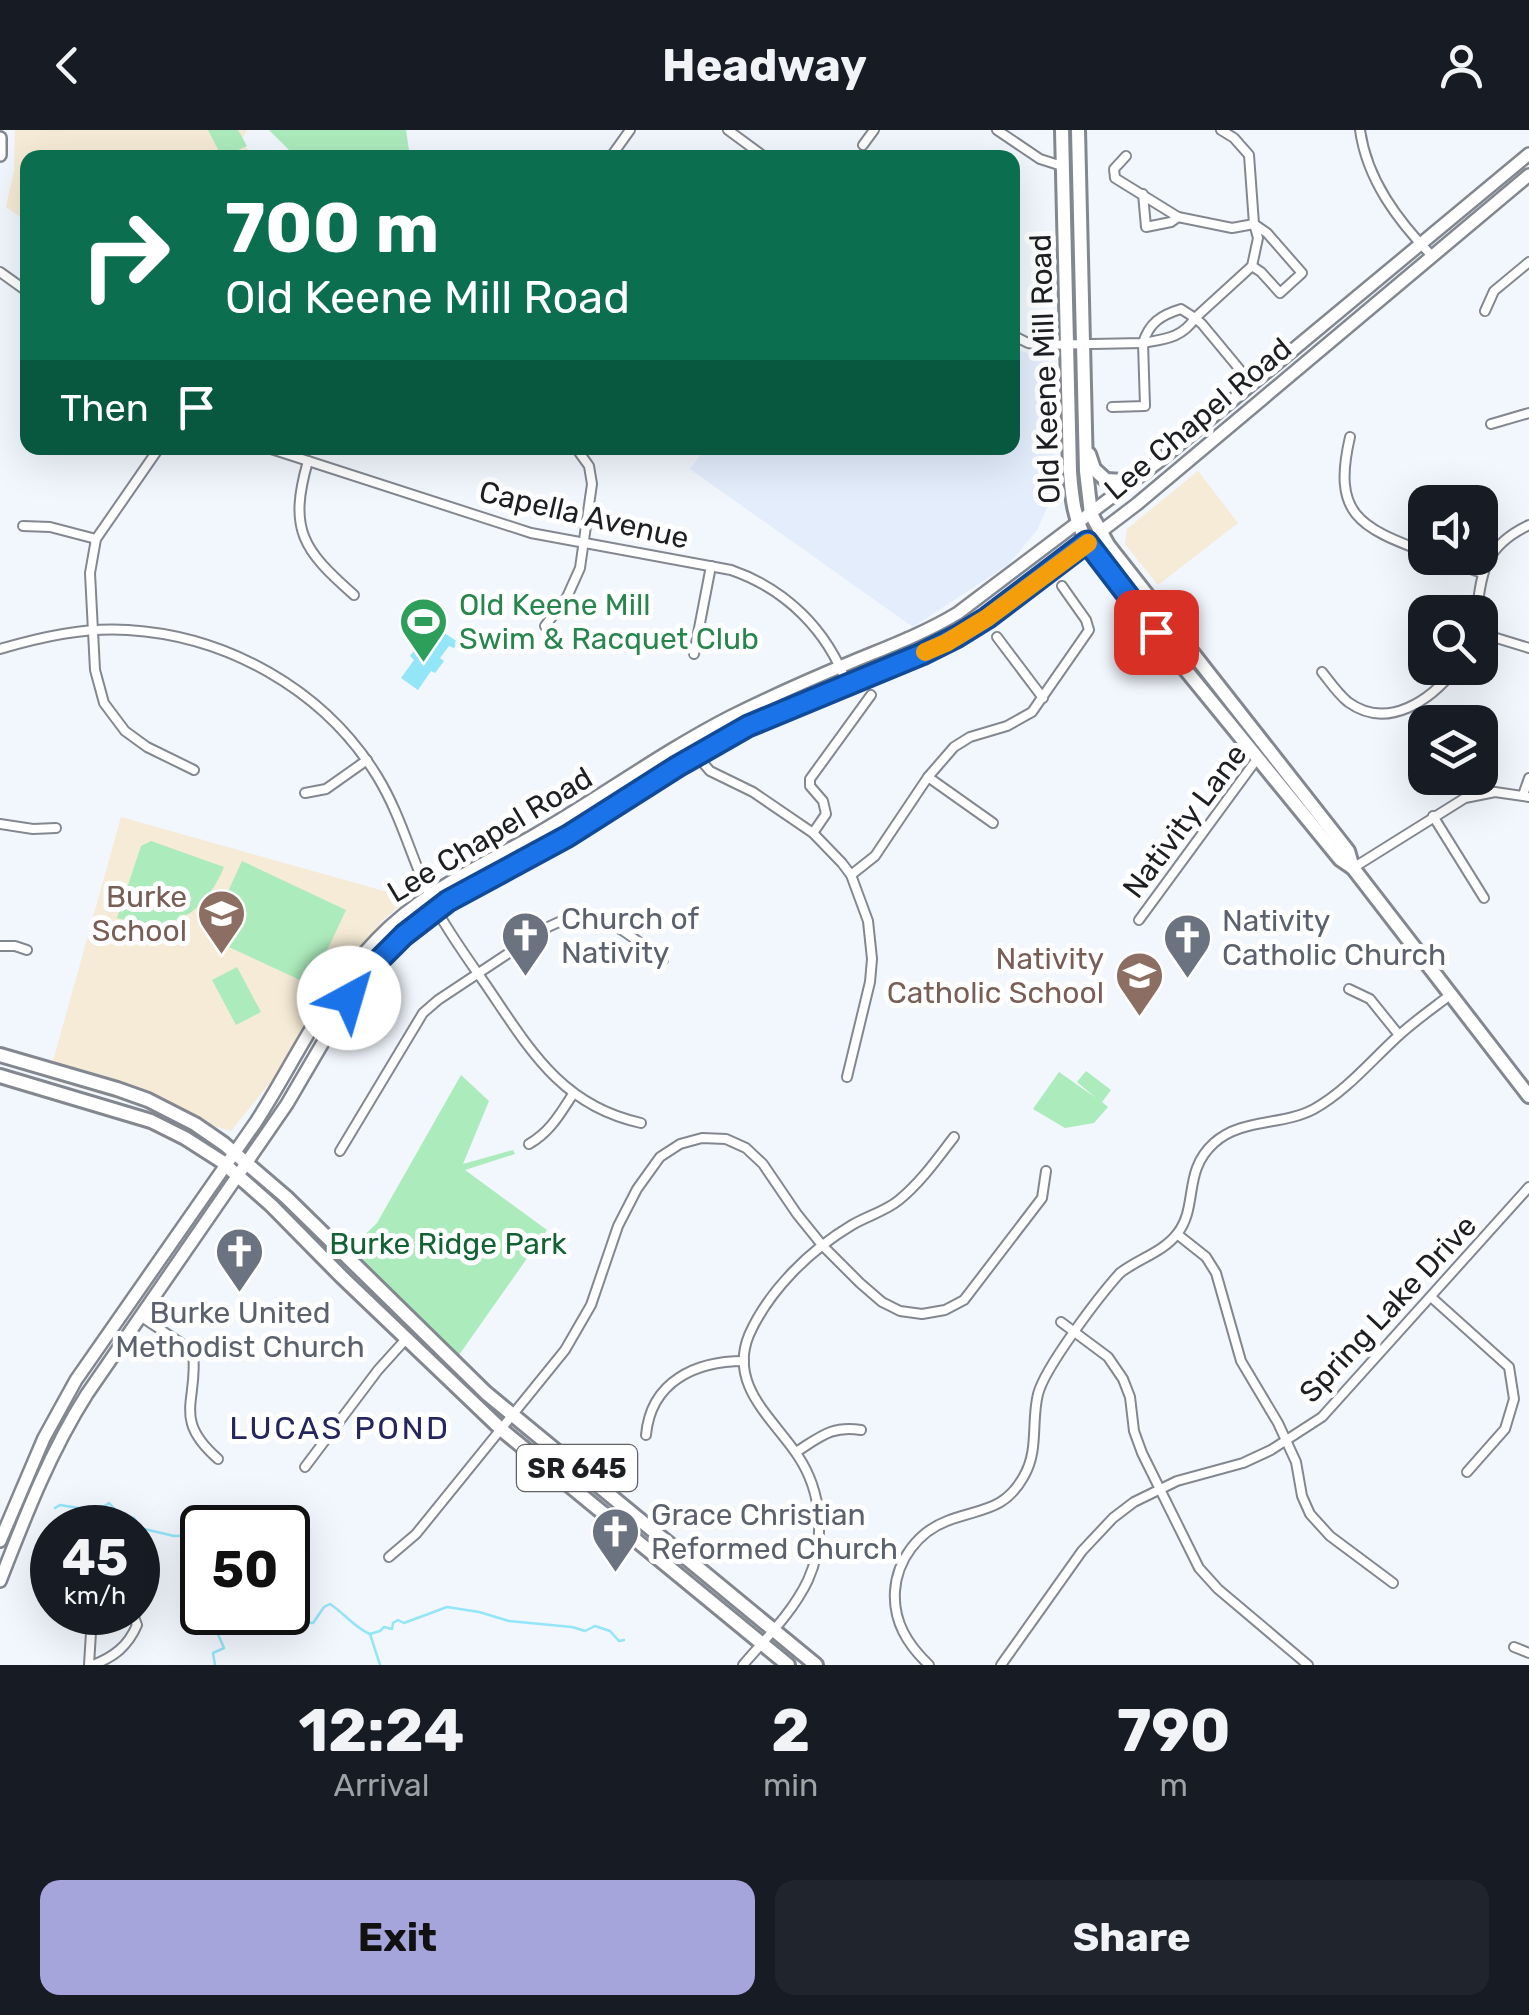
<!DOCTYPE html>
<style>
:root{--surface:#171b24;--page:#20242c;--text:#f1f3f6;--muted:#9ea1a6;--accent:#a5a4db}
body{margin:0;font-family:Rubik,sans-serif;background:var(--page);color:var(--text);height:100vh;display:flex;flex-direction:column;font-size:38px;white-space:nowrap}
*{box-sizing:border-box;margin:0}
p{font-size:32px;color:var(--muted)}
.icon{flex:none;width:55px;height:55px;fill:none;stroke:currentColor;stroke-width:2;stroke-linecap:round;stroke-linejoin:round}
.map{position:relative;height:1535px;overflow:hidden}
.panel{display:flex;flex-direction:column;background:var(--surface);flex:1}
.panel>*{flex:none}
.guide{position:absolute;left:20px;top:20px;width:1000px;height:305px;border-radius:20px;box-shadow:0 10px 40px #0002;background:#0b6e4f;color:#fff;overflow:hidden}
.buttons{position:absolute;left:1408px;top:355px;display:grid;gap:20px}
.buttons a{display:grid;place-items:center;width:90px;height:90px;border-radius:20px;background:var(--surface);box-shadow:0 10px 40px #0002;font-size:50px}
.speed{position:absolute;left:30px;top:1375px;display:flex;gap:20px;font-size:50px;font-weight:700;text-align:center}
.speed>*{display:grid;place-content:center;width:130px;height:130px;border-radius:50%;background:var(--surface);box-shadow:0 10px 40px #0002;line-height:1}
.speed small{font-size:25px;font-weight:400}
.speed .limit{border:5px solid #111;border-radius:15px;background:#fff;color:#111}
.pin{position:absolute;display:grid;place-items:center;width:85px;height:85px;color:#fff;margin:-42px;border-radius:20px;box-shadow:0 5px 15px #0006}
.me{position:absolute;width:110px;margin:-55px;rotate:39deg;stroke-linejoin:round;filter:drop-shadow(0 0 8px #0008)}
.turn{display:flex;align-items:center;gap:35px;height:210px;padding:0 40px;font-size:45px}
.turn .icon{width:130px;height:130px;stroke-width:2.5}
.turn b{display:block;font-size:70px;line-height:85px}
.then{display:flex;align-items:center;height:95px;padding:0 40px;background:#0003;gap:20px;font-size:38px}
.eta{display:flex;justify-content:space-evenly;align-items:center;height:170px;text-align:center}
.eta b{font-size:60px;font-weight:700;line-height:70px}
.primary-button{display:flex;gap:20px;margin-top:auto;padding:20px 40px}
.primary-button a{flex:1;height:115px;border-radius:20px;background:var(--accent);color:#111;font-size:40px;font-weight:700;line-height:115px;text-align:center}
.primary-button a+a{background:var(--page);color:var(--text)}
header{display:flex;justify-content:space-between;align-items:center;height:130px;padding:0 40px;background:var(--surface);font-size:45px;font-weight:700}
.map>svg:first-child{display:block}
</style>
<header><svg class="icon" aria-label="back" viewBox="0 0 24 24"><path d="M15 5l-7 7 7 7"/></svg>Headway<svg class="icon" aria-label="person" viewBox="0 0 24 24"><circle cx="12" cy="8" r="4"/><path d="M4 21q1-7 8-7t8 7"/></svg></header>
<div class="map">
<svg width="1529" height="1535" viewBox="0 0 1529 1535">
<rect width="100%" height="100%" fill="#f2f6fd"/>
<!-- built -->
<polygon fill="#e3edfc" points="1013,219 1046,228 1053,235 1054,347 1049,373 1037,400 1009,434 913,497 690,339 706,318 1012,318"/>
<!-- education -->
<g fill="#f5ebd6">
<polygon points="15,0 247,0 239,13 259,27 28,28 27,92 6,77 14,41"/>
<polygon points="1198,341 1238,393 1158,455 1125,414 1127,399"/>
<polygon points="121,687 409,768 382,791 346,853 316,896 231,1001 48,949"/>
</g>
<!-- green -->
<g fill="#acebbc">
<polygon points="208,0 238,0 247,16 222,27"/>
<polygon points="269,0 406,0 410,27 296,27"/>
<path d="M 151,711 L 224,737 C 203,787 170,804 117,788 L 141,716 Z"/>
<polygon points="242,731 346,780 311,855 207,807"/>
<polygon points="237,837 261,882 236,895 212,850"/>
<polygon points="1086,941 1111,960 1102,972 1108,977 1094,993 1065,998 1033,979 1059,942 1096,968 1077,952"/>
<polygon points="461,945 489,971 463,1034 513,1020 515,1024 465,1040 547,1100 459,1225 453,1223 351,1118 377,1093"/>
</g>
<!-- water -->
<polygon fill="#93e5f8" points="435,497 458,512 454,518 449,516 440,528 444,531 435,543 431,541 418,560 401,548 414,530 410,526 419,514 422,515"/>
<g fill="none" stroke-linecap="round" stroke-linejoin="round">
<!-- stream -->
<g stroke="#93e5f8" stroke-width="2.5">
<polyline points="55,1378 60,1375 97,1381 109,1373 121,1386 134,1388 140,1398 174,1406 202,1405"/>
<path d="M 288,1440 L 292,1441 L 295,1452 L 293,1462 L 304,1473 L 302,1483 L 305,1492 L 313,1493 L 324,1477 L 330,1474 C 344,1483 356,1499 370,1504 L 380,1535"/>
<polyline points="370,1504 380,1501 384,1497 392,1499 393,1493 398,1490 404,1493 447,1477 479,1482 509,1491 572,1497 585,1501 595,1496 610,1501 619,1511 624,1510"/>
<polyline points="215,1535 213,1523 224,1518 217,1502 223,1496 220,1482"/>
</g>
<defs>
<g id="street">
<polyline points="728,0 766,28"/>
<polyline points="997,0 1040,29 1062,36"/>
<path d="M 1360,0 C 1367,50 1398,91 1433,127"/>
<polyline points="863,15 874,0"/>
<polyline points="1126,26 1114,39 1115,48 1178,87"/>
<polyline points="610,28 630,0"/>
<polyline points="1143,64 1146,97 1171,92 1178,87 1232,98 1254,94 1267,103 1302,143 1280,163 1261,142 1252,136"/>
<polyline points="0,142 28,162"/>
<polyline points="1485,181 1494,161 1529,132"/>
<path d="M 1012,205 L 1028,213 L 1041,215 L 1143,213 C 1149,193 1161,185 1181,179 L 1195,188 L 1252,136 L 1258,108 L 1254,94 L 1249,25 L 1234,8 L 1221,0"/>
<path d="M 1112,277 L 1145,276 L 1143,213 C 1165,209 1182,208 1195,188 L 1202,194 L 1241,241"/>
<polyline points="1491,294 1529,283"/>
<path d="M 1350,307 C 1332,384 1359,397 1425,422"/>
<polyline points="159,318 96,409 90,443 95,540 104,573 125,601 147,617 194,640"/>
<path d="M 268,318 L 531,403 L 731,440 C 786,459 827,500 847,554"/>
<path d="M 308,331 C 288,400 303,420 354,465"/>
<polyline points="23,396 50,397 96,409"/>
<polyline points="1441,428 1482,443"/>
<path d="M 1477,482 C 1481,439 1487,415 1529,395"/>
<polyline points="545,496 567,467 580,438 592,354 589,336 576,318"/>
<polyline points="1480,503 1529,518"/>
<polyline points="997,507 1043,568"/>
<path d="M 0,519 C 41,507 85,497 128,500 C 228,506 324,560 377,646 C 403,688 413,736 436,779 C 451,806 470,832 488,858 C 530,920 562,976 641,993"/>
<polyline points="694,524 711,436"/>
<path d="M 1322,542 C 1330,552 1338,564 1348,572 C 1388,601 1431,570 1456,538"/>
<polyline points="685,612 710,641 753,662 813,703 842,733 851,745 868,791 872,829 870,852 847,947"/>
<polyline points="928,647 993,693"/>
<polyline points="305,663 326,659 367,630"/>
<polyline points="1523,665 1529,648"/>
<polyline points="1433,686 1484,768"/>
<polyline points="0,694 33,699 56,698"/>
<polyline points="813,703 826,684 823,671 810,656 810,649 871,565"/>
<polyline points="1353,738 1465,668 1495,662 1529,667"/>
<polyline points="851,745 875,726 928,647 954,617 970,607 1007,596 1032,582 1089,500 1086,490 1062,456"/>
<polyline points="1139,790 1257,629"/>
<polyline points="0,816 15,816 27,820"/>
<polyline points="1349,859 1370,869 1399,905"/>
<path d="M 529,1014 C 550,1002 560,984 573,964"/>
<path d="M 340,1021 L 423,883 L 438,870 L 548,797 C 599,771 623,802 663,830"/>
<polyline points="1177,1104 1206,1127 1216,1143 1241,1231 1278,1293 1296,1332 1302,1366 1310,1384 1330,1406 1393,1453"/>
<polyline points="1431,1167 1509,1237 1514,1269 1505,1299 1467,1342"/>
<path d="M 140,1186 L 193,1221 C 199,1271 171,1288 218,1329"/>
<polyline points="1061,1192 1108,1227 1123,1249 1130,1267 1134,1301 1142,1323 1199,1438 1218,1459 1308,1535"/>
<path d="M 646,1305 C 651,1251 696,1231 744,1231"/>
<path d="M 796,1322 C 820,1307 832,1295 861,1300"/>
<polyline points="305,1337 378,1240 406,1209"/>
<polyline points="389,1427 416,1404 565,1220 591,1175 618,1096 637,1059 660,1027 680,1014 702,1008 726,1009 746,1018 763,1034 797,1084 822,1115 860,1153 882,1172 900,1181 922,1184 945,1180 964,1170 1042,1068 1046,1041"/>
<polyline points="1514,1517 1529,1523"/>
<polyline points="89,1535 92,1486 96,1482"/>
<path d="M 93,1535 C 114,1527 128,1516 137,1495 L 134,1487 L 120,1482"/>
<path d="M 743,1535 C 766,1508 793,1482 808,1450 C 826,1410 822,1362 798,1326 C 774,1289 728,1256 749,1205 C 769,1160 810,1120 852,1095 C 867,1086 886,1081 899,1070 C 921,1052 937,1029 954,1007"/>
<path d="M 929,1535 C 908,1515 893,1492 895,1461 C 897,1430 918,1402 947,1391 C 980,1378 1004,1382 1024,1346 C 1039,1320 1031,1292 1038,1264 C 1045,1237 1100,1165 1120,1143 C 1138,1129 1163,1122 1177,1104 C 1199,1076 1182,1042 1214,1013 C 1242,988 1282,996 1314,979 C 1345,962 1370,932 1396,908 C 1413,892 1432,879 1450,865"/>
<polyline points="1001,1535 1082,1421 1113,1388 1134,1372 1177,1351 1243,1333 1271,1320 1322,1287 1529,1057"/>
</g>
<g id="secondary">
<polyline points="0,8 0,25"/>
<path d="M 0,1411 L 44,1308 L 76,1250 L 256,992 C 296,930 325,862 377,809 C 423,761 479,737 535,705 C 601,667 662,622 730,587 C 770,567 813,548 854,531 C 890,516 925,503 958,483 L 1158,332 L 1529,24"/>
<path d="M 0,1451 C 25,1387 50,1322 87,1264 L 287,974 L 349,868 L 375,834 L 424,788 L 447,771 L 567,705 L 726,608 L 769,586 L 946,513 L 987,488 L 1137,374 L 1529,45"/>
</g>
<g id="primary">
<path d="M 1062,0 L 1070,342 C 1072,368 1074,389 1087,412 L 1176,528 L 1340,729 L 1353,738 L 1529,966"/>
<polyline points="1078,0 1086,341 1091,384 1108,415 1348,721 1353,738"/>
<polyline points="1089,324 1094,339 1106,350 1123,351 1145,342"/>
<polyline points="0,925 117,959 148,970 195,994 224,1014 286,1067 486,1263 816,1535"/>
<polyline points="0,946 151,991 185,1008 221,1031 271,1075 342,1147 502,1300 788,1535"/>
</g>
</defs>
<!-- street casing -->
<use href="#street" stroke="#838890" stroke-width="12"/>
<!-- secondary casing -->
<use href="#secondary" stroke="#838890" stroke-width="16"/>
<!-- primary casing -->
<use href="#primary" stroke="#838890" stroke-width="18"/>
<!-- street -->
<use href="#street" stroke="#fff" stroke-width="8"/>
<!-- secondary -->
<use href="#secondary" stroke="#fff" stroke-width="11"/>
<!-- primary -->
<use href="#primary" stroke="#fff" stroke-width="12"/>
</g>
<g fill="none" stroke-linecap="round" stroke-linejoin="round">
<defs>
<polyline id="route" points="349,868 375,834 404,805 448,771 568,706 678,636 748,596 922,524 958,506 987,488 1087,412 1156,502"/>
</defs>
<!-- route casing -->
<use href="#route" stroke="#114b97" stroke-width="25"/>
<!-- route -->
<use href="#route" stroke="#1a73e8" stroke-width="18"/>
<!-- slow -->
<polyline stroke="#f59e0b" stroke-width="18" points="925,522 946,513 987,488 1088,413"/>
</g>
<!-- icons -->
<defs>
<symbol id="stadium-pin" viewBox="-11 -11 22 30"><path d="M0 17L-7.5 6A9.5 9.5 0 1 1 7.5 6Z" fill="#2e9e5b" stroke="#fff"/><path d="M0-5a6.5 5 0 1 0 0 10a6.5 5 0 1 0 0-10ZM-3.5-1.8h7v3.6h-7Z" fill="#fff"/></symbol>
<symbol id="school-pin" viewBox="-11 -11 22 30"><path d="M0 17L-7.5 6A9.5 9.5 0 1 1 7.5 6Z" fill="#8d6e63" stroke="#fff"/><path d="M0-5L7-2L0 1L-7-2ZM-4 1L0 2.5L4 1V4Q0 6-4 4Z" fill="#fff"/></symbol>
<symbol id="church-pin" viewBox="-11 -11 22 30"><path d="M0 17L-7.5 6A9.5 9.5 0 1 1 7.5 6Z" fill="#6b7280" stroke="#fff"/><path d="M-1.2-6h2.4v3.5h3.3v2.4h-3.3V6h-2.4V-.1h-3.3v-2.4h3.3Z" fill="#fff"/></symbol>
</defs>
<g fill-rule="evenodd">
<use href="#stadium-pin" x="396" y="464" width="55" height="75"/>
<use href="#school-pin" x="194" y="756" width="55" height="75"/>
<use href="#church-pin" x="498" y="778" width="55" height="75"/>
<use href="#church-pin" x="1160" y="780" width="55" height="75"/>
<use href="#school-pin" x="1112" y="818" width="55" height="75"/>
<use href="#church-pin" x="212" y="1094" width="55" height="75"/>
<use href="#church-pin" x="588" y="1374" width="55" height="75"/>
</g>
<g text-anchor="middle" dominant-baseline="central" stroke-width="10" stroke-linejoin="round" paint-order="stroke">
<!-- shield labels -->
<rect fill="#fff" stroke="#616264" stroke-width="2.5" x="517" y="1315" width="120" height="46" rx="8"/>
<g font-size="28" font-weight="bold" fill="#1d1f22">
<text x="577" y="1338">SR 645</text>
</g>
<!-- street labels -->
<g font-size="30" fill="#1d1f22" stroke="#fff">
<text transform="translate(1045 239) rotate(-92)">Old Keene Mill Road</text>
<text transform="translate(1198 289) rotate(-40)">Lee Chapel Road</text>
<text transform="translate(584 385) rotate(13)">Capella Avenue</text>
<text transform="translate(1185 691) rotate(-53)">Nativity Lane</text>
<text transform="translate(490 705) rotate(-31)">Lee Chapel Road</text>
<text transform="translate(1388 1179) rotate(-47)">Spring Lake Drive</text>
</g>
<!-- leisure labels -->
<g font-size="30" fill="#27864d" stroke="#fff" text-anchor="start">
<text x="459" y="475">Old Keene Mill<tspan x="459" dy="34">Swim &amp; Racquet Club</tspan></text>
</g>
<!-- education labels -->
<g font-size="30" fill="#785e54" stroke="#fff" text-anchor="end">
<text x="187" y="767">Burke<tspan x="187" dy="34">School</tspan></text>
<text x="1104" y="829">Nativity<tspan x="1104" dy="34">Catholic School</tspan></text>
</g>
<!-- worship labels -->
<g font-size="30" fill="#5b616d" stroke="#fff" text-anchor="start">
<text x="561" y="789">Church of<tspan x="561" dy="34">Nativity</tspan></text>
<text x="1222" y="791">Nativity<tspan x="1222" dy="34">Catholic Church</tspan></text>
<text x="240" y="1183" text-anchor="middle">Burke United<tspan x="240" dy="34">Methodist Church</tspan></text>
<text x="651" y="1385">Grace Christian<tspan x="651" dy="34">Reformed Church</tspan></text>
</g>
<!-- park labels -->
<g font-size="30" fill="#116334" stroke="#fff">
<text x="448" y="1114">Burke Ridge Park</text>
</g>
<!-- neighbourhood labels -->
<g font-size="32" letter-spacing="2.5" fill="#25265f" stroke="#fff">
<text x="340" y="1298">LUCAS POND</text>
</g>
</g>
</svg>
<div class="buttons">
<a><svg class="icon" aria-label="sound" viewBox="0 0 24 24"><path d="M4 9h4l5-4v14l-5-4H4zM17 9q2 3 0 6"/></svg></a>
<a><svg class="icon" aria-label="search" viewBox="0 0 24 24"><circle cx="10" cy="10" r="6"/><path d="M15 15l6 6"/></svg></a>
<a><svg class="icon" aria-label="layers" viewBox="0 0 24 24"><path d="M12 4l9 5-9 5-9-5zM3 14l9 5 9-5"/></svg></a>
</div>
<div class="speed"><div>45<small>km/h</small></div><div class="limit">50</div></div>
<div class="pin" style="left:1156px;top:502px;background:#d93025"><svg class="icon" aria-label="arrive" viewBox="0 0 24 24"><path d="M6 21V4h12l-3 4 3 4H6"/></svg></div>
<svg class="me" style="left:349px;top:868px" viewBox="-20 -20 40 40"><circle r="19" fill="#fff"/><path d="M0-13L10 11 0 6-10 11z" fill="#1a73e8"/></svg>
<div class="guide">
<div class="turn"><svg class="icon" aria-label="right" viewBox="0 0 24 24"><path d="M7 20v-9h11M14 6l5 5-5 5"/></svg><div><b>700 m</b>Old Keene Mill Road</div></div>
<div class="then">Then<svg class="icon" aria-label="arrive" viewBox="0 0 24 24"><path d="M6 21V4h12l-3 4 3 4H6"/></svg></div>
</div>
</div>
<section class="panel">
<div class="eta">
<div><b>12:24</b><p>Arrival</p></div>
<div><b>2</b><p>min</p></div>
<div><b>790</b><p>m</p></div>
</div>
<div class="primary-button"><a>Exit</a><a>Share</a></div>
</section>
